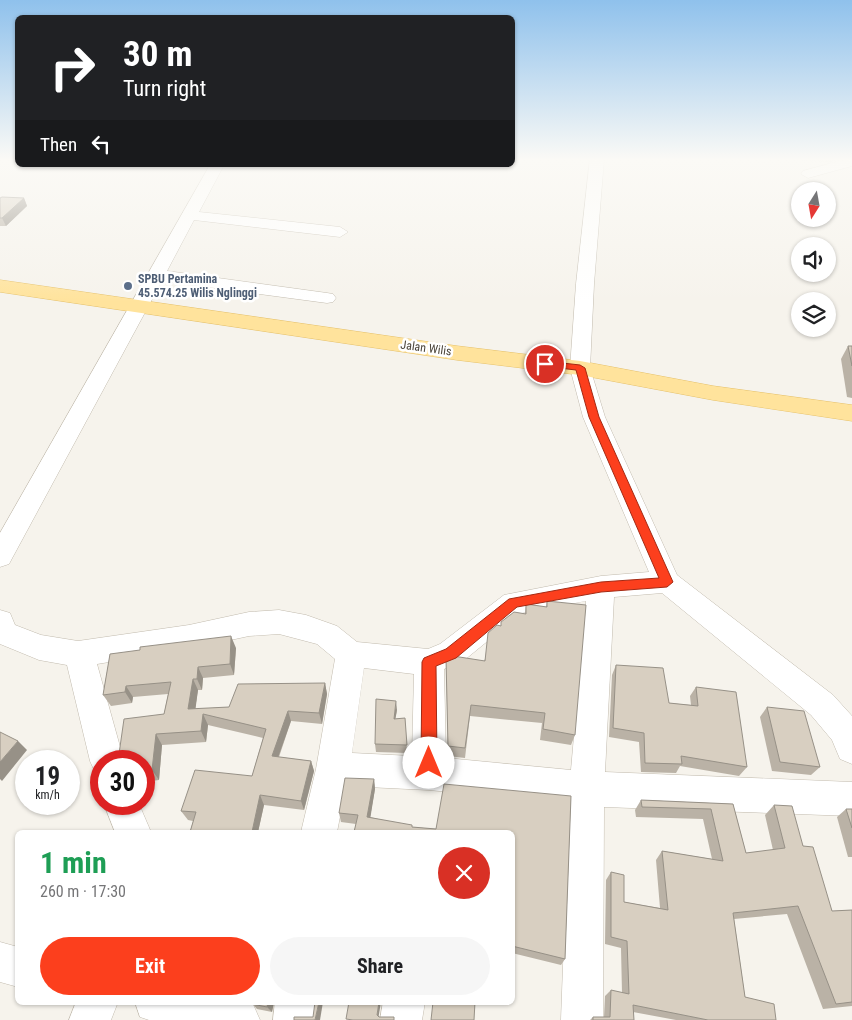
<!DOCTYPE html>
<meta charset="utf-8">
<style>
:root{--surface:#fff;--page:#f6f6f6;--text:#202124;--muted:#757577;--accent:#fc3f1d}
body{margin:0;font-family:"Roboto Condensed",sans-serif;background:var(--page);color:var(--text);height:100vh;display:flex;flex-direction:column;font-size:19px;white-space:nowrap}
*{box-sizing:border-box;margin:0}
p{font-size:16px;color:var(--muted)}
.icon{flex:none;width:28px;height:28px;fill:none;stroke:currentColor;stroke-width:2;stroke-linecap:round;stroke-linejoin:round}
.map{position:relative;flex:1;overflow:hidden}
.sheet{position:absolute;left:15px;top:830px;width:500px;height:175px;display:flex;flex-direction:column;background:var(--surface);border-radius:8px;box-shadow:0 1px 4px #0004}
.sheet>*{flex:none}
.banner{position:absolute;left:15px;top:15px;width:500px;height:152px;border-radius:8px;box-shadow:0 1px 4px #0004;background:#202124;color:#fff;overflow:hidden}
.needle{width:32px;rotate:191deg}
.tools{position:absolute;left:791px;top:182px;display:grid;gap:10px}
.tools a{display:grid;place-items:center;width:45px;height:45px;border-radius:50%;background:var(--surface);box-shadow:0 1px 4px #0004;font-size:25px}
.speed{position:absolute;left:15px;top:750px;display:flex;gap:10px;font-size:25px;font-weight:700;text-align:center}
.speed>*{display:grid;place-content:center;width:65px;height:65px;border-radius:50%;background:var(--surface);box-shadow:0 1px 4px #0004;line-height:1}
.speed small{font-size:12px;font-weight:400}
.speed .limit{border:8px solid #d22;background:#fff;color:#111}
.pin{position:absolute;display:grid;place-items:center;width:42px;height:42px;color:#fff;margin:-21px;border:2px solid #fff;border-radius:50%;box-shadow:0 1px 5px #0007}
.me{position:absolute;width:55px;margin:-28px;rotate:0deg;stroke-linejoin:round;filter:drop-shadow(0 0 4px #0008)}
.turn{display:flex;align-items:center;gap:18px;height:105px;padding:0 25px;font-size:22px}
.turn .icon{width:65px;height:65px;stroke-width:2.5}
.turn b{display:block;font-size:35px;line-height:42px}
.then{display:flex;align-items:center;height:48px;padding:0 25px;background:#0003;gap:10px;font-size:19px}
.round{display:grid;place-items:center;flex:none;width:52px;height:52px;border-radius:26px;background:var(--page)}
.head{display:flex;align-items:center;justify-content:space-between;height:85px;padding:0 25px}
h1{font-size:30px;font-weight:700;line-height:38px;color:#1e9e55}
.cta{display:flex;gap:10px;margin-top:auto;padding:10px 25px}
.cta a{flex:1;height:58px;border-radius:30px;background:var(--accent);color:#fff;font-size:20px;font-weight:700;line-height:58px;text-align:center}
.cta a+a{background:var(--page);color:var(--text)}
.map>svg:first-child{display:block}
</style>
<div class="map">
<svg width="852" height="1020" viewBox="0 0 852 1020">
<rect width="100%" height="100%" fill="#f6f3ec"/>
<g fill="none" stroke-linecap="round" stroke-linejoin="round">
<defs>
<g id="minor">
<path d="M 590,159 L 604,159 L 594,284 L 590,368 L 605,417 L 677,575 L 833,695 L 852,716 L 852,764 L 840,759 L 832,740 L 811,715 L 662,593 L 614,597 L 605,772 L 852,782 L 852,816 L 604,807 L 603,1020 L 561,1020 L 569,804 L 429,790 L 346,786 L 337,832 L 301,832 L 316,769 L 335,659 L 317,644 L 279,634 L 249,636 L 189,649 L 97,664 L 124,761 L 101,761 L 101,775 L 95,772 L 90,761 L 67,665 L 39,660 L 0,644 L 0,610 L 10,613 L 15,625 L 41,635 L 78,641 L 189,625 L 249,612 L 279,610 L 306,615 L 337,626 L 357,642 L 428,649 L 440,644 L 504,595 L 601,576 L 649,572 L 583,417 L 570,368 L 576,284 ZM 586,601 L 571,770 L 446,758 L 444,669 L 462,662 L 522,613 ZM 364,668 L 414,674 L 412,756 L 352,753 Z"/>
<polygon points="847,159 852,159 852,166 808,178 801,174 803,171"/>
<polygon points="210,165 224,165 199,212 340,227 348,232 340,237 194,220 167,271 327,293 333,294 336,298 333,302 327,303 162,281 9,564 0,567 0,533"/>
<polygon points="104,804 139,804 151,832 115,832"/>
<polygon points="0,942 18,947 18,987 0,982"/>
<polygon points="76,1002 118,1002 111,1020 69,1020"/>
<polygon points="135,1002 252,1002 260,1020 149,1020 140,1017"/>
<polygon points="275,1002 317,1002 315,1020 273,1020"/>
<polygon points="383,1002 425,1002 422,1020 380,1020"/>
</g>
<polygon id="major" points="0,280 457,346 580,361 713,386 852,405 852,421 713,400 580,375 457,360 0,292"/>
</defs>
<!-- minor casing -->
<use href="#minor" stroke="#c2bbae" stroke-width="1"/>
<!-- major casing -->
<use href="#major" stroke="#e6c16a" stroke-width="1"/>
<!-- minor -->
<use href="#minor" fill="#fff" fill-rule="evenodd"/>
<!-- major -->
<use href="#major" fill="#ffe39c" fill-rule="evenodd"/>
</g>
<!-- wall -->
<g fill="#bab2a6">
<polygon points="802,159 839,159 830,162 804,161"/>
<polygon points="0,198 24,198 27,206 6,226 0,226"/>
<polygon points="848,346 852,346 852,398 847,397 841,359"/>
<polygon points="547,601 575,735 571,745 540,740 542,723 470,716 465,758 448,756 446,659 484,661 501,626 525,614 526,604 546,607"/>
<polygon points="236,648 234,675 203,678 202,690 198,690 195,709 229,707 325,683 327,694 322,724 291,721 279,757 311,761 314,771 304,810 264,805 258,832 190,832 193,821 188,820 181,811 252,776 263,738 208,725 206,742 162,745 159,780 144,782 144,761 164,714 168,694 133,697 132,703 111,706 103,695 110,654"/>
<polygon points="616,665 669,703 691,705 690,696 696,687 747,767 739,776 680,766 676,773 641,772 639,742 609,737 612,675"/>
<polygon points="767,707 820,767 811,775 772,771 760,717"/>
<polygon points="397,710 395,719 405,718 407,753 376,752 375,744"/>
<polygon points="374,779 375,789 370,817 412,827 436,829 571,796 565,959 561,965 512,953 512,832 354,832 356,824 341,822 339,813"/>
<polygon points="641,800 733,804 746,853 773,850 765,815 774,805 803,846 832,911 852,910 852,1006 823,1009 787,914 734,919 745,997 776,1020 676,1020 633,1012 634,1020 590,1020 593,1017 604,1017 605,996 611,990 622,993 621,948 605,944 606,880 611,872 624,902 660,908 656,860 662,851 712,859 703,819 636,817 635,810"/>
<polygon points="846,809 852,809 852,857 848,857 837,817"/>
<polygon points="251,1002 274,1002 272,1012 257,1009"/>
</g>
<!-- shaded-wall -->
<g fill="#979187">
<polygon points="831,159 839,159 830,162"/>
<polygon points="24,198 27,206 6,226 2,218"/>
<polygon points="231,636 236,648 234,675 230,664"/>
<polygon points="198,667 203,678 202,690 197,679"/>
<polygon points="193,679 198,690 194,720 188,709"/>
<polygon points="325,683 327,694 322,724 319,713"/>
<polygon points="126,686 133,697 132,703 125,692"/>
<polygon points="396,701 397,710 394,727 394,719"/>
<polygon points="288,711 291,721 275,766 272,756"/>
<polygon points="203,714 208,725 206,742 201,731"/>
<polygon points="156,734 162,745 159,780 152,770"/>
<polygon points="18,741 27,750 2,781 0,779 0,762"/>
<polygon points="311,761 314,771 304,810 301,801"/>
<polygon points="374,779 375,789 369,826 367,817"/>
<polygon points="260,795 264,805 258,832 252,832"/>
<polygon points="268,1002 274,1002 272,1012 267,1007"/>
<polygon points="319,1002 323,1002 320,1020 315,1020"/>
<polygon points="379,1002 381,1002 378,1020 377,1015"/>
</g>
<!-- building -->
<g fill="#d8cfc1" stroke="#979187">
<polygon points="2,197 24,198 2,218 0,218 0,198"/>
<polygon points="848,346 852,346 852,366"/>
<polygon points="547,601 586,605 575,735 543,729 545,713 471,705 465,748 448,746 446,659 453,656 485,661 488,633 497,625 501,626 501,622 514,612 526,614 526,604 547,607"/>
<polygon points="231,636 230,664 198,667 197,679 193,679 188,709 229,707 238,684 325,683 319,713 288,711 272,756 311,761 301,801 260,795 252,832 190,832 196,812 181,811 195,770 252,776 266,729 203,714 201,731 156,734 152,770 144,771 144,761 118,761 124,719 164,714 171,682 126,686 125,692 103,695 110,654 140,650 140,647"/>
<polygon points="616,665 663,668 669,703 698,706 696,687 736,692 747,767 681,756 682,764 645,763 644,733 613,728"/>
<polygon points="376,699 396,701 394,719 405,718 407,745 375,744"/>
<polygon points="767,707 804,711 820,767 780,762"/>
<polygon points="0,732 18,741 0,762"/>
<polygon points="345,778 374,779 367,817 412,825 412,827 436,829 444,784 571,796 565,959 512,946 512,876 513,866 512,866 512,832 354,832 358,815 339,813"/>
<polygon points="641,800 733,804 746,853 785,848 774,805 792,806 803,846 813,847 832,911 852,910 852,1002 836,1004 798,906 733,913 745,997 774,1004 776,1020 708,1020 633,1005 634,1020 593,1020 593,1017 610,1017 611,990 629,994 627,941 611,937 611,872 624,875 624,902 668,910 662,851 723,861 711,809 642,807"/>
<polygon points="846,809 852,809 852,828"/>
<polygon points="251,1002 268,1002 267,1007 252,1004"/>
<polygon points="315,1002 319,1002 315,1020 294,1020 294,1017 313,1017"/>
<polygon points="349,1002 379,1002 377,1015 379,1017 394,1017 394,1020 353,1020 346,1019"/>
<polygon points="433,1002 475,1002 474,1020 431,1020"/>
</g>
<!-- sky -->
<linearGradient id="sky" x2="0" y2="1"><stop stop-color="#8fc1ec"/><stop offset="0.53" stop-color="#fbfaf6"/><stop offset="1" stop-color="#fbfaf6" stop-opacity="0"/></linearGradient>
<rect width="852" height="302" fill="url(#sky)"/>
<!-- route -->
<polygon fill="#fc3f1d" stroke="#a42913" points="545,361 580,365 585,368 599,417 673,582 667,587 601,592 517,607 456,658 436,666 437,763 434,768 429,771 424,768 421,763 422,662 424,658 446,649 509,599 601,582 659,578 589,417 576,370 542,366 542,362"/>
<!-- markers -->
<circle fill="#5c6f8a" stroke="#fff" stroke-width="2" cx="128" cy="286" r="5"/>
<g text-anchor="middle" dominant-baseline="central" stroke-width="5" stroke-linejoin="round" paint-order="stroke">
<!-- far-service labels -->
<g font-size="12" font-weight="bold" fill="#4e5e75" stroke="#fff" text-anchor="start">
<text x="138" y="279">SPBU Pertamina<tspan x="138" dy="14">45.574.25 Wilis Nglinggi</tspan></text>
</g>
<!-- far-street labels -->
<g font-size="12" fill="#4b4439" stroke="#fff">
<text transform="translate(426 348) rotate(8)">Jalan Wilis</text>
</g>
</g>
</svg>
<div class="tools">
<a><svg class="needle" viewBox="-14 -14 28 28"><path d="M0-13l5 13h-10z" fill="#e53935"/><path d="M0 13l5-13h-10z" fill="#757577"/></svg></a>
<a><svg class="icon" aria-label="sound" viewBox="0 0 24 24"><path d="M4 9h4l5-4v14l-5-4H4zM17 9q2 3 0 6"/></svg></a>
<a><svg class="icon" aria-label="layers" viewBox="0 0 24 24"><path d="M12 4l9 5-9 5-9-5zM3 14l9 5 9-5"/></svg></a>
</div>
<div class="speed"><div>19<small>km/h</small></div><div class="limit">30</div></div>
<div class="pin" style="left:545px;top:364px;background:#d93025"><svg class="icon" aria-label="arrive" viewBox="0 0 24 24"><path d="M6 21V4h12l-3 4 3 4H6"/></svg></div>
<svg class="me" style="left:429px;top:763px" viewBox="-20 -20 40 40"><circle r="19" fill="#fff"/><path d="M0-13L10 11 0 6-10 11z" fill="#fc3f1d"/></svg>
<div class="banner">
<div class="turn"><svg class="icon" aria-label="right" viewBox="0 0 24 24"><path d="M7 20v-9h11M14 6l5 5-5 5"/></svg><div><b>30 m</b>Turn right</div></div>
<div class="then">Then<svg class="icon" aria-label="left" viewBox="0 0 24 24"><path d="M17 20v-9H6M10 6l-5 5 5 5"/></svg></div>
</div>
<section class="sheet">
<div class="head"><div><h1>1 min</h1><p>260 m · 17:30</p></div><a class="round" style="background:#d93025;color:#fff"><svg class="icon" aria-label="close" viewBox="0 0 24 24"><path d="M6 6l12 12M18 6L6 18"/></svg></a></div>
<div class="cta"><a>Exit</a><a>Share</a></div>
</section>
</div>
